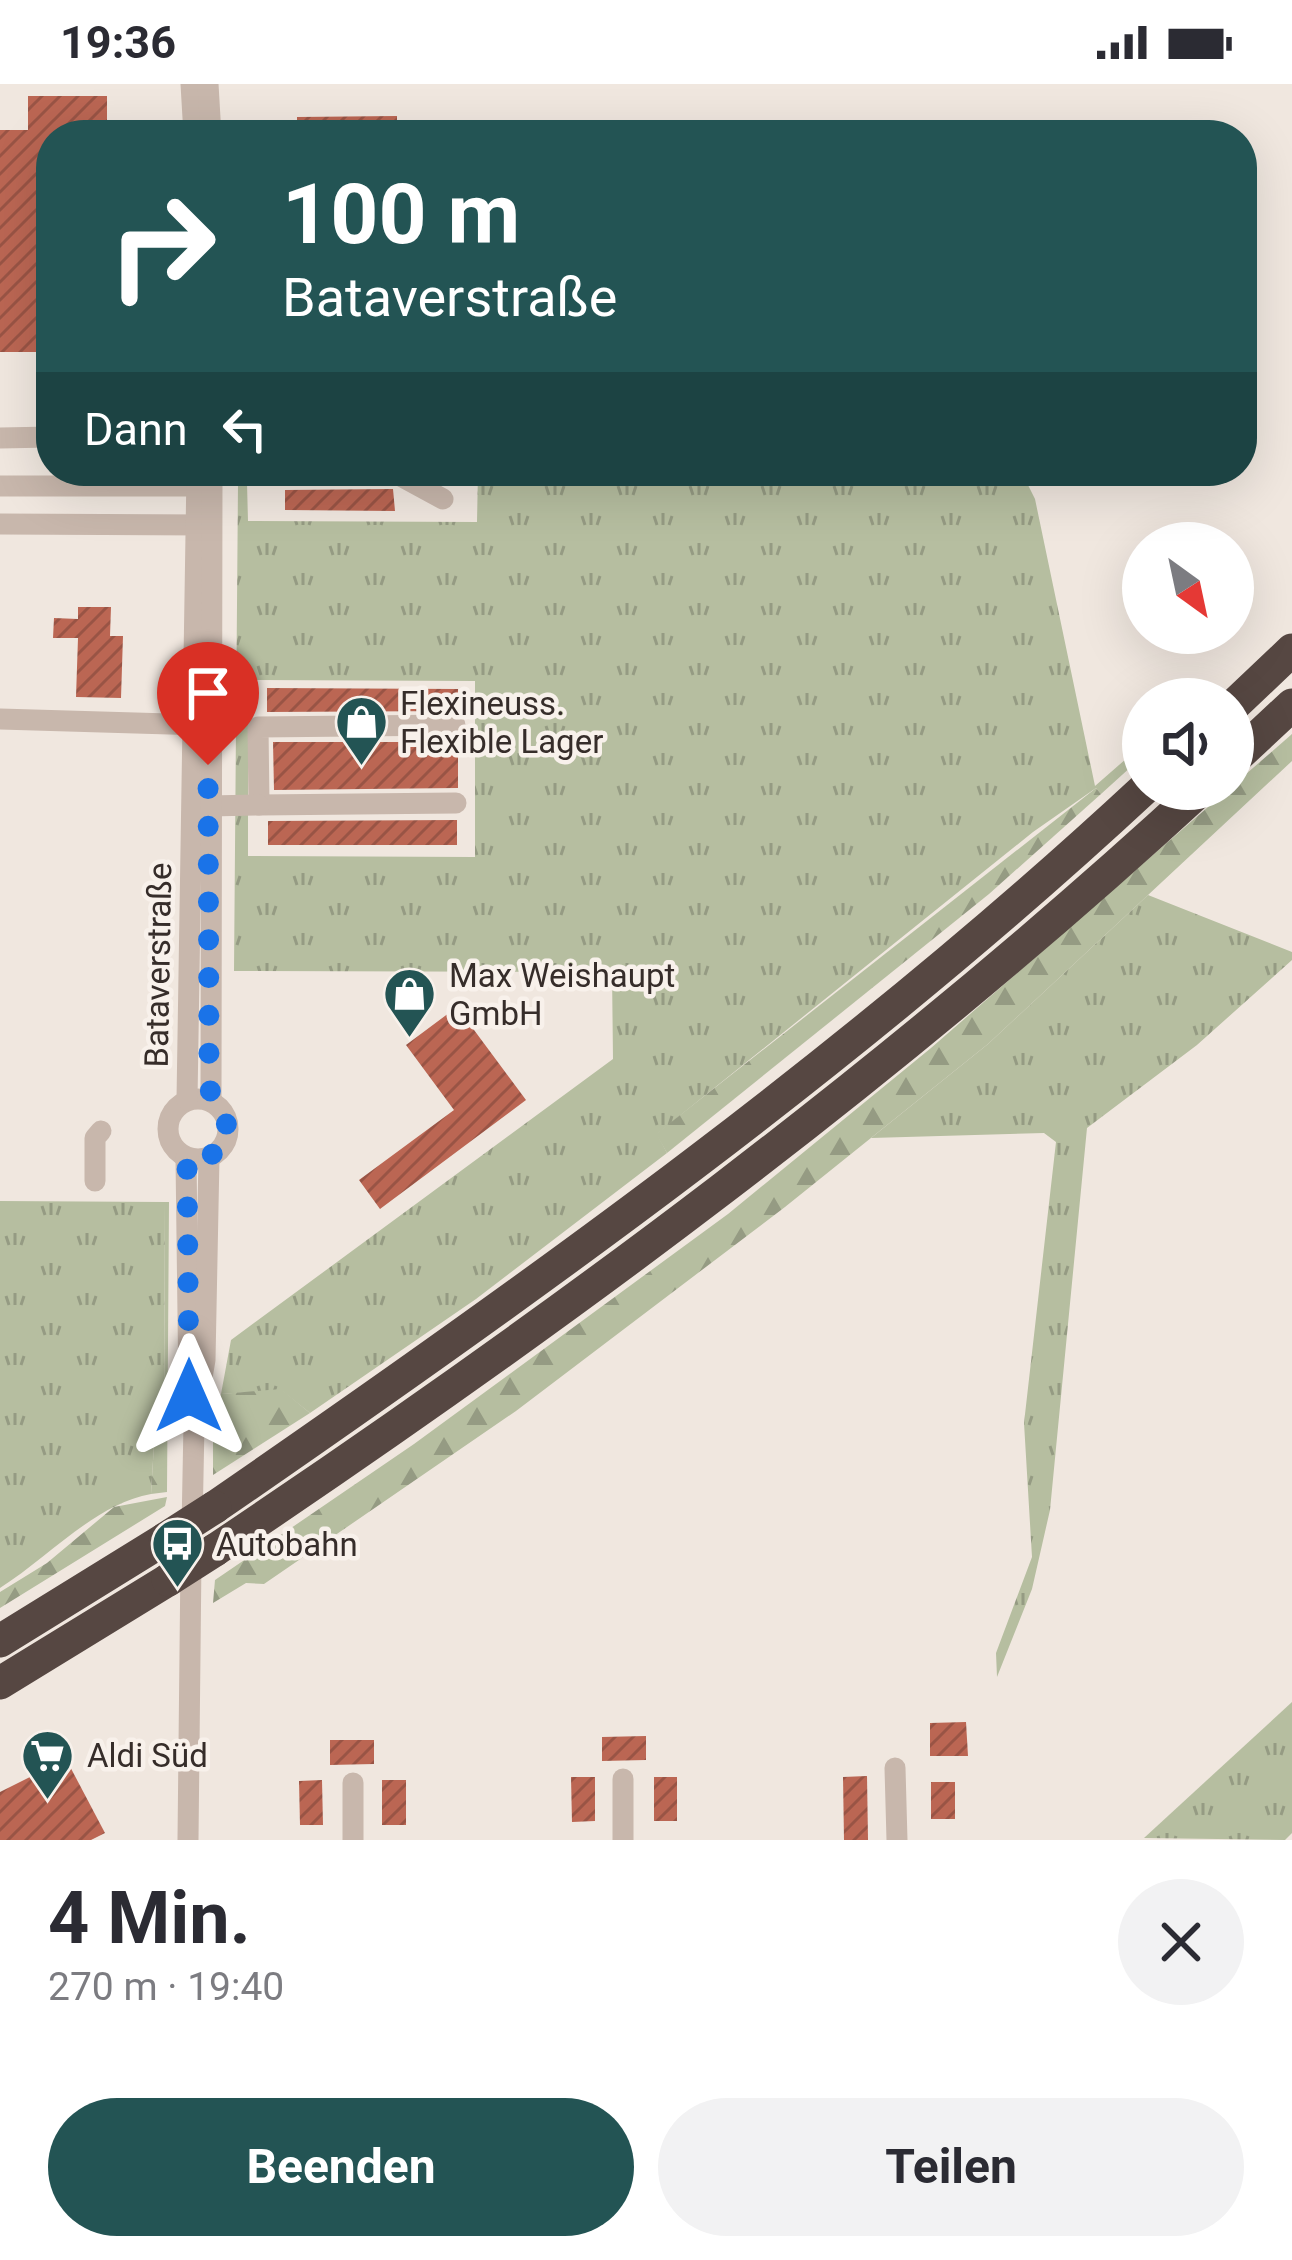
<!DOCTYPE html>
<html lang="de">
<meta charset="utf-8">
<style>
:root{--surface:#fff;--page:#f2f2f3;--text:#2b2b33;--muted:#7c7c81;--accent:#235454}
body{margin:0;font-family:Roboto,sans-serif;background:var(--page);color:var(--text);height:100vh;display:flex;flex-direction:column;font-size:45px;white-space:nowrap}
*{box-sizing:border-box;margin:0}
p{font-size:39px;color:var(--muted)}
.icon{flex:none;width:66px;height:66px;fill:none;stroke:currentColor;stroke-width:2;stroke-linecap:round;stroke-linejoin:round}
.map{position:relative;height:1756px;overflow:hidden}
.side{display:flex;flex-direction:column;background:var(--surface);flex:1}
.side>*{flex:none}
.top-card{position:absolute;left:36px;top:36px;width:1221px;height:366px;border-radius:48px;box-shadow:0 12px 48px #0002;background:#235454;color:#fff;overflow:hidden}
.needle{width:78px;rotate:147deg}
.controls{position:absolute;left:1122px;top:438px;display:grid;gap:24px}
.controls a{display:grid;place-items:center;width:132px;height:132px;border-radius:50%;background:var(--surface);box-shadow:0 12px 48px #0002;font-size:60px}
.pin{position:absolute;display:grid;place-items:center;width:102px;height:102px;color:#fff;margin:-123px -51px;border-radius:50% 50% 50% 0;rotate:-45deg;box-shadow:0 0 12px #0007}
.pin .icon{rotate:45deg}
.me{position:absolute;width:132px;margin:-66px;rotate:0deg;stroke-linejoin:round;filter:drop-shadow(0 0 9px #0008)}
.turn{display:flex;align-items:center;gap:42px;height:252px;padding:0 48px;font-size:54px}
.turn .icon{width:156px;height:156px;stroke-width:2.5}
.turn b{display:block;font-size:84px;line-height:102px}
.then{display:flex;align-items:center;height:114px;padding:0 48px;background:#0003;gap:24px;font-size:45px}
.round{display:grid;place-items:center;flex:none;width:126px;height:126px;border-radius:63px;background:var(--page)}
.summary{display:flex;align-items:center;justify-content:space-between;height:204px;padding:0 48px}
h1{font-size:72px;font-weight:700;line-height:90px}
.cta{display:flex;gap:24px;margin-top:auto;padding:24px 48px}
.cta a{flex:1;height:138px;border-radius:72px;background:var(--accent);color:#fff;font-size:48px;font-weight:700;line-height:138px;text-align:center}
.cta a+a{background:var(--page);color:var(--text)}
.status{display:flex;justify-content:space-between;align-items:center;height:84px;padding:0 60px;background:var(--surface);direction:ltr}
.status svg{height:33px;fill:currentColor}
.map>svg:first-child{display:block}
</style>
<div class="status"><b>19:36</b><svg viewBox="0 0 49 12"><path d="M0 12V9h3v3zM5 12V6h3v6zM10 12V3h3v9zM15 12V0h3v12zM26 1h20v11H26zM47 4h2v5h-2z"/></svg></div>
<div class="map">
<svg width="1292" height="1756" viewBox="0 0 1292 1756">
<defs>
<pattern id="grass-tufts" width="24" height="20" patternUnits="userSpaceOnUse" patternTransform="scale(3)"><rect width="24" height="20" fill="#b6bea0"/><path d="M3 7l-1-3M5 7V3M7 7l1-3M15 17l-1-3M17 17v-4M19 17l1-3" fill="none" stroke="#959b83"/></pattern>
<pattern id="forest-firs" width="22" height="20" patternUnits="userSpaceOnUse" patternTransform="scale(3)"><rect width="22" height="20" fill="#b6bea0"/><path d="M5 1l3.5 6h-7zM16 11l3.5 6h-7z" fill="#959b83"/></pattern>
<pattern id="building-hatch" width="6" height="6" patternUnits="userSpaceOnUse" patternTransform="scale(3)"><rect width="6" height="6" fill="#bb6653"/><path d="M-1 1l2-2M0 6l6-6M5 7l2-2" fill="none" stroke="#995445"/></pattern>
</defs>
<rect width="100%" height="100%" fill="#f0e7df"/>
<!-- grass -->
<g fill="url(#grass-tufts)" fill-rule="evenodd">
<path d="M 478,387 L 1021,387 L 1035,415 L 1095,702 L 1143,660 L 1143,672 L 1101,710 L 1096,704 L 1033,748 L 657,1050 L 667,1069 L 476,1215 L 310,1329 L 281,1306 L 221,1310 L 231,1256 L 613,975 L 612,888 L 234,887 L 238,399 L 247,399 L 248,437 L 477,438 ZM 248,596 L 475,597 L 475,773 L 248,772 Z"/>
<polygon points="1148,811 1292,868 1292,876 1197,961 1087,1044 1050,1426 1032,1505 997,1593 996,1569 1032,1473 1024,1339 1056,1058 1044,1049 871,1054 988,960"/>
<path d="M 0,1117 L 165,1118 L 164,1345 L 154,1360 L 151,1410 C 95,1420 49,1473 0,1504 Z"/>
<polygon points="1292,1618 1292,1749 1285,1756 1144,1754"/>
</g>
<!-- forest -->
<g fill="url(#forest-firs)">
<polygon points="1292,650 1292,677 988,960 785,1123 516,1327 264,1500 246,1499 213,1519 215,1496 414,1360 728,1130 931,964"/>
<polygon points="1096,704 1101,710 989,810 667,1069 656,1050"/>
<polygon points="146,1118 169,1118 167,1408 151,1410 154,1360 164,1345 165,1119"/>
<polygon points="281,1305 310,1329 213,1391 213,1333 221,1310"/>
<polygon points="167,1413 165,1422 0,1524 0,1508 47,1479 114,1423"/>
</g>
<!-- building -->
<g fill="url(#building-hatch)">
<polygon points="28,12 107,12 107,51 51,51 51,268 0,268 0,46 28,46"/>
<polygon points="397,32 397,51 297,51 297,33"/>
<polygon points="285,406 393,405 395,427 285,426"/>
<polygon points="78,523 111,523 110,552 123,552 121,614 76,613 78,554 53,554 54,534 78,535"/>
<polygon points="267,604 458,605 458,627 267,628"/>
<polygon points="273,658 458,658 458,704 274,706"/>
<polygon points="457,736 457,761 268,761 268,737"/>
<polygon points="457,923 526,1016 380,1125 359,1096 454,1026 406,961"/>
<polygon points="966,1638 968,1672 930,1672 930,1639"/>
<polygon points="646,1652 646,1676 602,1677 602,1653"/>
<polygon points="330,1656 374,1656 374,1680 330,1681"/>
<polygon points="66,1675 105,1749 91,1756 0,1756 0,1708"/>
<polygon points="867,1692 868,1756 844,1756 843,1693"/>
<polygon points="571,1693 595,1693 595,1737 572,1738"/>
<rect x="654" y="1693" width="23" height="44"/>
<polygon points="322,1696 323,1741 300,1741 299,1697"/>
<rect x="382" y="1696" width="24" height="45"/>
<rect x="931" y="1698" width="24" height="37"/>
</g>
<g fill="none" stroke-linecap="round" stroke-linejoin="round">
<!-- minor -->
<g stroke="#c8b7ac" stroke-width="21">
<polyline points="191,0 194,51"/>
<polyline points="208,0 211,51"/>
<polyline points="0,354 51,353"/>
<polyline points="203,391 397,390 443,415"/>
<polyline points="0,402 206,402"/>
<polyline points="0,440 206,441"/>
<polyline points="0,635 203,641"/>
<polyline points="455,641 258,643 259,721 456,719"/>
<polyline points="209,722 259,721"/>
<circle cx="198" cy="1045" r="30"/>
<polyline points="187,1016 197,387"/>
<polyline points="211,1017 212,387"/>
<polyline points="186,1074 189,1310"/>
<polyline points="95,1097 95,1054 101,1047"/>
<polyline points="192,1444 194,1340 205,1276 209,1073"/>
<polyline points="895,1684 897,1756"/>
<polyline points="353,1699 353,1756"/>
<polyline points="188,1756 191,1475"/>
<polyline points="623,1756 623,1695"/>
</g>
<!-- highway -->
<g stroke="#564742" stroke-width="33">
<polyline points="1233,622 1292,566"/>
<polyline points="1233,676 1292,621"/>
<path d="M 215,1423 C 536,1202 858,971 1144,705"/>
<path d="M 215,1466 C 561,1234 895,987 1201,705"/>
<polyline points="0,1557 165,1455"/>
<polyline points="0,1599 168,1496"/>
</g>
<!-- highway-bridge -->
<g stroke="#564742" stroke-width="33">
<polyline points="165,1455 215,1423"/>
<polyline points="168,1496 215,1466"/>
</g>
</g>
<g fill="none" stroke-linecap="round" stroke-linejoin="round">
<!-- route -->
<polyline stroke="#1a73e8" stroke-width="21" stroke-dasharray="0 37.8" points="189,1312 187,1074 198,1076 220,1067 229,1044 211,1017 209,986 208,681"/>
</g>
<!-- icons -->
<defs>
<symbol id="shop-pin" viewBox="-11 -11 22 30"><path d="M0 17L-7.5 6A9.5 9.5 0 1 1 7.5 6Z" fill="#235454" stroke="#f8f1eb"/><path d="M-5-2.5h2.3a2.7 3.5 0 0 1 5.4 0H5L5.5 6h-11ZM-1.5-2.5h3a1.5 2.3 0 0 0-3 0Z" fill="#fff"/></symbol>
<symbol id="bus-pin" viewBox="-11 -11 22 30"><path d="M0 17L-7.5 6A9.5 9.5 0 1 1 7.5 6Z" fill="#235454" stroke="#f8f1eb"/><path d="M-5-6H5V4H4V6H2V4H-2V6H-4V4H-5ZM-3.5-4V0h7V-4ZM-3.5 1.2v1.5H-2V1.2ZM2 1.2v1.5H3.5V1.2Z" fill="#fff"/></symbol>
<symbol id="supermarket-pin" viewBox="-11 -11 22 30"><path d="M0 17L-7.5 6A9.5 9.5 0 1 1 7.5 6Z" fill="#235454" stroke="#f8f1eb"/><path d="M-6-5.5h2.5l.6 2H6L4.5 2H-2.5L-4.4-4H-6ZM-1.5 3.2a1.3 1.3 0 1 0 .1 0ZM3 3.2a1.3 1.3 0 1 0 .1 0Z" fill="#fff"/></symbol>
</defs>
<g fill-rule="evenodd">
<use href="#shop-pin" x="332" y="608" width="59" height="81"/>
<use href="#shop-pin" x="380" y="880" width="59" height="81"/>
<use href="#bus-pin" x="148" y="1430" width="59" height="81"/>
<use href="#supermarket-pin" x="18" y="1642" width="59" height="81"/>
</g>
<g text-anchor="middle" dominant-baseline="central" stroke-width="9" stroke-linejoin="round" paint-order="stroke">
<!-- poi labels -->
<g font-size="33" fill="#362d2a" stroke="#f8f1eb" text-anchor="start">
<text x="400" y="619">Flexineuss.<tspan x="400" dy="38">Flexible Lager</tspan></text>
<text x="449" y="891">Max Weishaupt<tspan x="449" dy="38">GmbH</tspan></text>
<text x="216" y="1460">Autobahn</text>
<text x="87" y="1671">Aldi Süd</text>
</g>
<!-- street labels -->
<g font-size="33" fill="#362d2a" stroke="#f8f1eb">
<text transform="translate(158 881) rotate(-89)">Bataverstraße</text>
</g>
</g>
</svg>
<div class="controls">
<a><svg class="needle" viewBox="-14 -14 28 28"><path d="M0-13l5 13h-10z" fill="#e53935"/><path d="M0 13l5-13h-10z" fill="#7c7c81"/></svg></a>
<a><svg class="icon" aria-label="sound" viewBox="0 0 24 24"><path d="M4 9h4l5-4v14l-5-4H4zM17 9q2 3 0 6"/></svg></a>
</div>
<div class="pin" style="left:208px;top:681px;background:#d93025"><svg class="icon" aria-label="arrive" viewBox="0 0 24 24"><path d="M6 21V4h12l-3 4 3 4H6"/></svg></div>
<svg class="me" style="left:189px;top:1312px" viewBox="-20 -20 40 40"><path d="M0-17L14 15 0 8-14 15z" fill="#1a73e8" stroke="#fff" stroke-width="4"/></svg>
<div class="top-card">
<div class="turn"><svg class="icon" aria-label="right" viewBox="0 0 24 24"><path d="M7 20v-9h11M14 6l5 5-5 5"/></svg><div><b>100 m</b>Bataverstraße</div></div>
<div class="then">Dann<svg class="icon" aria-label="left" viewBox="0 0 24 24"><path d="M17 20v-9H6M10 6l-5 5 5 5"/></svg></div>
</div>
</div>
<section class="side">
<div class="summary"><div><h1>4 Min.</h1><p>270 m · 19:40</p></div><a class="round"><svg class="icon" aria-label="close" viewBox="0 0 24 24"><path d="M6 6l12 12M18 6L6 18"/></svg></a></div>
<div class="cta"><a>Beenden</a><a>Teilen</a></div>
</section>
